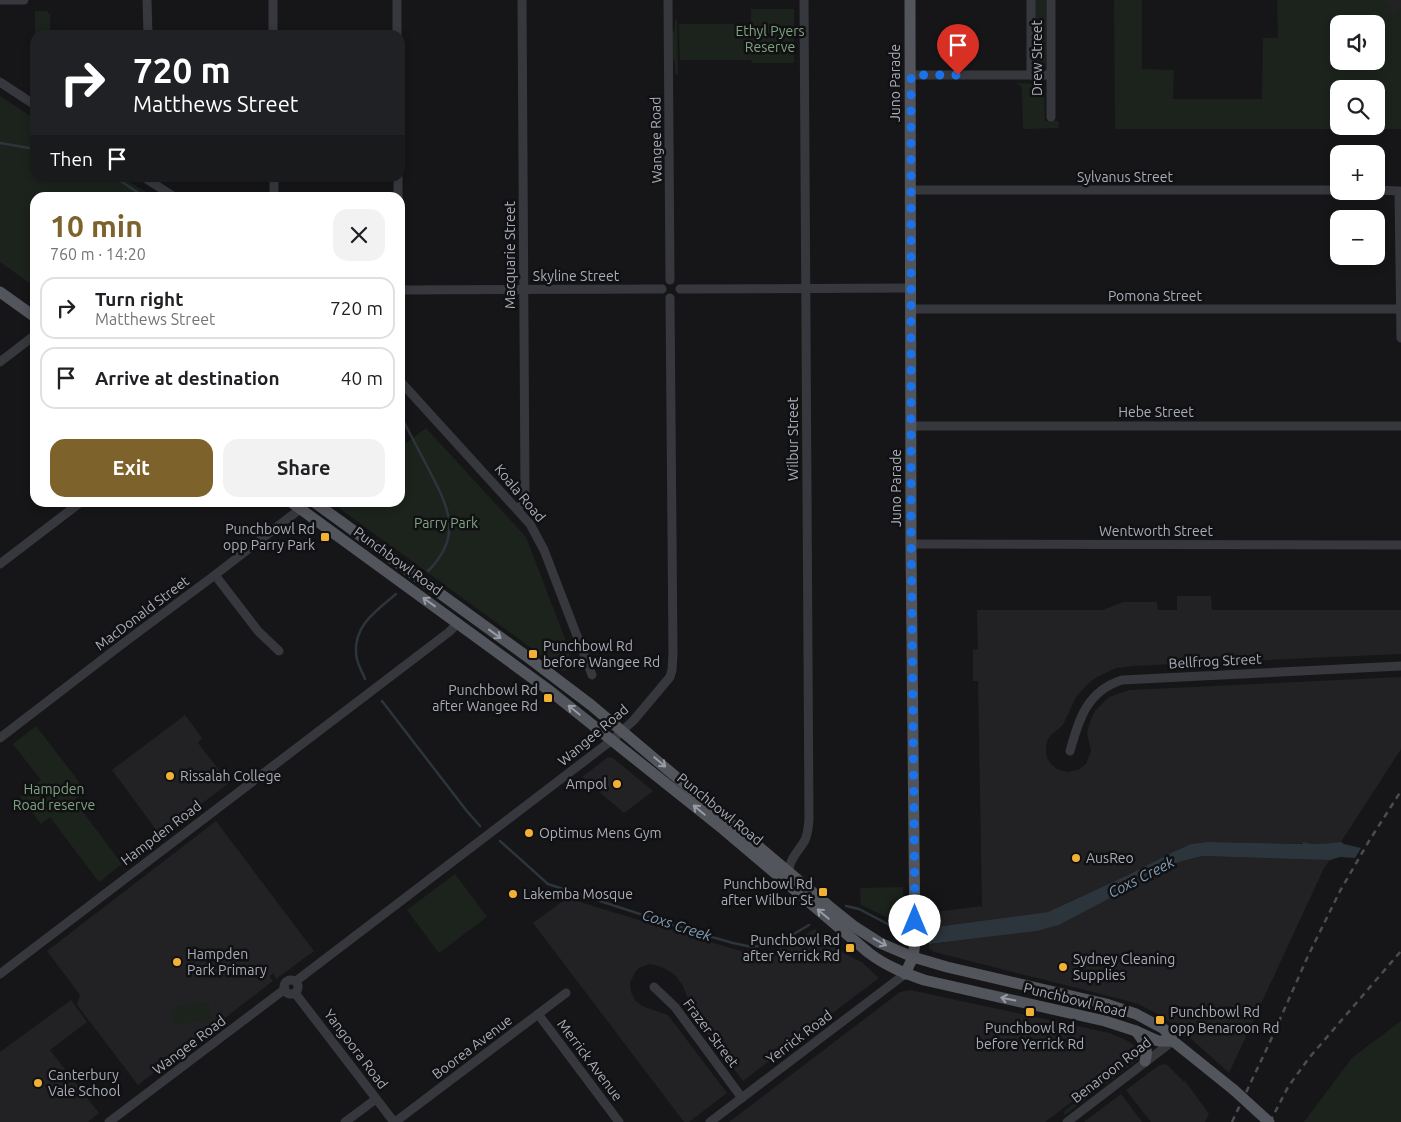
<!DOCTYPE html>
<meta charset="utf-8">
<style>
:root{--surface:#fff;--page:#f2f2f2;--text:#202124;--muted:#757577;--line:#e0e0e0;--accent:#7e622b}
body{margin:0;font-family:Ubuntu,sans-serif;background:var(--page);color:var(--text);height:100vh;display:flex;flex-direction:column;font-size:19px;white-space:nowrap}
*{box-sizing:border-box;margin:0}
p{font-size:16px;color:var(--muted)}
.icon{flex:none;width:28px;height:28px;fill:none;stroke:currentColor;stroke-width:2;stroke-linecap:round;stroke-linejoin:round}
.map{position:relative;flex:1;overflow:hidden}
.side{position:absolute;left:30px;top:192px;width:375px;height:315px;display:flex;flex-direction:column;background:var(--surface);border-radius:15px;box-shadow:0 2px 8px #0003}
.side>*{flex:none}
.top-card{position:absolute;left:30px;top:30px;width:375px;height:152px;border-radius:15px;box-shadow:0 2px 8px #0003;background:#202124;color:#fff;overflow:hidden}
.buttons{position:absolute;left:1330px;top:15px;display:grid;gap:10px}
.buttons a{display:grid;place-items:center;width:55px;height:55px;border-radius:10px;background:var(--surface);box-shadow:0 2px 8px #0003;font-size:25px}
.pin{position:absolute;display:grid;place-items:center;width:42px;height:42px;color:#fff;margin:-51px -21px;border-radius:50% 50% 50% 0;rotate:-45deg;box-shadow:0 0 5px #0007}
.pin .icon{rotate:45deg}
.me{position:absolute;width:55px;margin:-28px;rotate:0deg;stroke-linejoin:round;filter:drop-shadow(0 0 4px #0008)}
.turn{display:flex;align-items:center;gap:18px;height:105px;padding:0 20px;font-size:22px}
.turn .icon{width:65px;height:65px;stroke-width:2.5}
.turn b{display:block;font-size:35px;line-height:42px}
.then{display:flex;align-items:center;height:48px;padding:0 20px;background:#0003;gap:10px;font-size:19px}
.round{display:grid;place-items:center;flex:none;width:52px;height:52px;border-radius:15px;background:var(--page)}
.summary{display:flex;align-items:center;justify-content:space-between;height:85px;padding:0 20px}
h1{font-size:30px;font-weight:700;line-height:38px;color:var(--accent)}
.primary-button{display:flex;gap:10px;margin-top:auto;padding:10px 20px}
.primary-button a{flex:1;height:58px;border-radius:15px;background:var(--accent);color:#fff;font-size:20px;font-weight:700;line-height:58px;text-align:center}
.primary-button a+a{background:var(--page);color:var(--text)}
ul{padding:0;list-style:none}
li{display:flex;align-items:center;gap:15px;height:62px;margin:0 10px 8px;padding:0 10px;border:2px solid var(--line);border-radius:15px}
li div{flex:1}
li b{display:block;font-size:19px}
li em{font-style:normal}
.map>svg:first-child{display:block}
</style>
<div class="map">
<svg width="1401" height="1122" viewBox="0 0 1401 1122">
<rect width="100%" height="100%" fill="#161618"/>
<!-- built -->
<g fill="#222225">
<polygon points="1377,0 1401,0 1401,126"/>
<polygon points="1177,596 1211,596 1212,610 1401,610 1401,654 1133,666 1116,668 1097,677 1090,682 1076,697 1063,725 1052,734 1048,739 1046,746 1046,752 1047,758 1051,764 1057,769 1068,772 1078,770 1086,764 1091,751 1087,733 1088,728 1092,717 1095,711 1109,697 1123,692 1130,690 1401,677 1401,749 1341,842 1321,844 1207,842 1191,844 1175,851 1130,874 1048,912 928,928 928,913 982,906 978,681 973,681 973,650 978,649 977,610 1103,610 1123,602 1157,602 1158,610 1177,610"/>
<polygon points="185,715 202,738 198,743 229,783 160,835 112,770"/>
<polygon points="608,757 613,758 653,791 624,813 582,777"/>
<polygon points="216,821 314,951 276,979 273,973 270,977 273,981 138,1085 77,1005 80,995 47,951"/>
<polygon points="1202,856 1330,860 1324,868 1229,1073 1179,1028 1156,1013 1138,1004 1120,999 934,952 929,948 929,944 1037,931 1059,925 1179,862"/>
<polygon points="567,898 763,958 772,952 815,929 844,953 863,963 879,978 743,1081 702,1026 692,1009 683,986 675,975 664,968 655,965 649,964 639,968 635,972 630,983 631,992 635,1000 642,1006 668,1015 727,1093 689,1122 684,1122 533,923"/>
<polygon points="910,990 1110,1033 1130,1042 1136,1047 1135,1052 1133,1056 1045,1122 729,1122 900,992"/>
<polygon points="71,1000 87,1022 50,1050 99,1113 88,1122 0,1122 0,1052"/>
<polygon points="1163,1064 1167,1065 1184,1082 1185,1081 1209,1114 1205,1122 1151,1122 1126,1090 1158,1066"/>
<polygon points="1121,1094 1142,1122 1084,1122"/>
</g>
<!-- green -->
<g fill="#1c231d" fill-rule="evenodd">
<polygon points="1034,0 1046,0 1046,65 1042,69 1038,69 1035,67"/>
<path d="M 1114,0 L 1142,0 L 1142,69 L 1174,70 L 1173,99 L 1262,99 L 1263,38 L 1278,38 L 1277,0 L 1385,0 L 1393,13 L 1401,8 L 1401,129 L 1115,129 ZM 1339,24 L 1376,24 L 1376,61 L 1339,61 ZM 1339,89 L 1376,89 L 1376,126 L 1339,126 Z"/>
<polygon points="751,9 794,9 794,63 752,63 751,60 680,60 679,24 751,24"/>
<polygon points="35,11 48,11 48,13 50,14 50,35 35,35"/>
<polygon points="677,19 678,75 675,74 675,63 673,58 672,33 675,30 675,20"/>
<polygon points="1016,83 1043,84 1044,85 1045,121 1058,121 1059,128 1023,129 1022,91 1021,86"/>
<polygon points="0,96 35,119 35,178 123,178 154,197 35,198 35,287 0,262"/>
<polygon points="426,428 526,537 569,649 570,663 567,670 563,671 332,503 400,502 400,448"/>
<polygon points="36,726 86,791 74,800 122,864 99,882 50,817 41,824 20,797 41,780 13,744"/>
<polygon points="455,874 487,917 439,953 407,910"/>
<polygon points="903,887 904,925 861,905 860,888"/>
<polygon points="208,1001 212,1019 175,1025 172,1008"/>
<polygon points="1401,1021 1401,1122 1304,1122 1352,1058"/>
<polygon points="1142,1049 1141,1057 1065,1115 1063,1112"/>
</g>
<!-- water -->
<path fill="#2c353c" d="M 1207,842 L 1303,844 L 1303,842 C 1314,846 1329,843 1341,842 L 1344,844 L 1361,848 L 1355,858 L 1340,857 L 1330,860 L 1202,856 L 1179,862 L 1059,925 L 1037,931 L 929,944 L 928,928 L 1048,912 L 1130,874 L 1175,851 L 1191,844 Z"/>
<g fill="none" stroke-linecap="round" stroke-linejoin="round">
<!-- stream -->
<g stroke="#2c353c" stroke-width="2.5">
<polyline points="0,143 35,149"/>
<polyline points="116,178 146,198"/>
<path d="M 400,415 C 410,433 419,451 429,470 C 449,508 463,536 428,571"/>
<path d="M 365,679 C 362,671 356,662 356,653 C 354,625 377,610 396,594"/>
<polyline points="382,701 466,810 480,826"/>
<polyline points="500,841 548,884 698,933 733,943 752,947 771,944 787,938 809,925"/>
<polyline points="846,906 859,909 901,931"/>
</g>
<!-- minor -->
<g stroke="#37383d" stroke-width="9">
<polyline points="0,0 24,0"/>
<polyline points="147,0 148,35"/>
<polyline points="273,0 273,35"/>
<polyline points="397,0 397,35"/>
<polyline points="668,0 670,280"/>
<polyline points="1031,0 1031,74"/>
<polyline points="1051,0 1051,117"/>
<polyline points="911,75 1050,75"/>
<polyline points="0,82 35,105"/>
<polyline points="145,178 176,198"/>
<polyline points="274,178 274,198"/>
<polyline points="398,178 398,198"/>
<polyline points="911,190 1339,190"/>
<polyline points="1376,190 1399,191 1401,338"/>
<polyline points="680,289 910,288"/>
<polyline points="400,290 662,289"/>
<polyline points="910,309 1401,309"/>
<polyline points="0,362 35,335"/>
<polyline points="400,381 530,524 544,550 592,675"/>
<polyline points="911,426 1401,426"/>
<polyline points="518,509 522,504 525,493 522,0"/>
<polyline points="911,544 1401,545"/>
<polyline points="0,564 81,502"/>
<polyline points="215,575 258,631 279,651"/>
<polyline points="0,738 121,645 215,575 300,509"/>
<path d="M 1070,751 C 1079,719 1087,691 1122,680 L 1401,666"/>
<path d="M 789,873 C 788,860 799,851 805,840 C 808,834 808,827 809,820 L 804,0"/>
<polyline points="0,974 449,632 458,623"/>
<circle cx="291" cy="987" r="7"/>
<polyline points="296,981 612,740 633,721 670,677 672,670 673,654 670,298"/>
<polyline points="654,987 675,1007 742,1098"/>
<polyline points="295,993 394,1122"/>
<polyline points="538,1014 619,1122"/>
<polyline points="109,1122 285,989"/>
<polyline points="345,1122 376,1099"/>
<polyline points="395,1122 566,993"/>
<polyline points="710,1122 905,974"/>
<polyline points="1067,1122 1173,1041"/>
</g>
<!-- major -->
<g stroke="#53555c" stroke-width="11">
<polyline points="0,292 35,317"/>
<path d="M 291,502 L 550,691 L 723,829 L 869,953 C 886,966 904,973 924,980 L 1105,1021 L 1136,1031 L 1158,1041 L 1173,1041"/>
<polyline points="314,502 529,658 591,705 830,907 855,927 880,943 913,957 947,967 1106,1004 1136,1014 1164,1029 1173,1041 1234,1090"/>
<polyline points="905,974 913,957 915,942 911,544 910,0"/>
<path d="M 1136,1031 C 1144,1041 1149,1049 1145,1061"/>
</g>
<!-- rail -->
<g stroke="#4a4c52" stroke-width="2.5" stroke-dasharray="6 5" stroke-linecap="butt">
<polyline points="1232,1122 1269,1044 1308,956 1340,891 1369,841 1401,791"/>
<polyline points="1270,1122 1288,1087 1309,1058 1401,951"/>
</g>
<!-- major-bridge -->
<polyline stroke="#53555c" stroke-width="11" points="1234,1090 1269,1122"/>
</g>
<!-- one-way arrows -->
<defs><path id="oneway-shaft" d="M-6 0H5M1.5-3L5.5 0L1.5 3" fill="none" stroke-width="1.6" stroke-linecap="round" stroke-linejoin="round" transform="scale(1.25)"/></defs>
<g stroke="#979ba6">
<use href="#oneway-shaft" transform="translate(429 602) rotate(-144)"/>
<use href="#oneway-shaft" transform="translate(495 634) rotate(36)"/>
<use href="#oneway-shaft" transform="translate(574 710) rotate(-141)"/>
<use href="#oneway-shaft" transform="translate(660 762) rotate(40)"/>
<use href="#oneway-shaft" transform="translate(699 810) rotate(-140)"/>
<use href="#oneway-shaft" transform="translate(823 914) rotate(-140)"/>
<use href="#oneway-shaft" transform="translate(880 942) rotate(29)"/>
<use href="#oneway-shaft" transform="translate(1008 999) rotate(-168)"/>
</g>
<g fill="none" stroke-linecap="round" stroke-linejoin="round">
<!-- route -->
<polyline stroke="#1a73e8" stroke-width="9" stroke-dasharray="0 16.2" points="915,921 911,524 911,75 958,75"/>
</g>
<!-- markers -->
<g fill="#f2b134" stroke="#111113" stroke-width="2">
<rect x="320" y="532" width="10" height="10" rx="2.5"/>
<rect x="528" y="649" width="10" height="10" rx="2.5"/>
<rect x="543" y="693" width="10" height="10" rx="2.5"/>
<circle cx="170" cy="776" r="5"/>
<circle cx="617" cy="784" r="5"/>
<circle cx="529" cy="833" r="5"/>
<circle cx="1076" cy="858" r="5"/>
<rect x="818" y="887" width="10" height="10" rx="2.5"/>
<circle cx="513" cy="894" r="5"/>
<rect x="845" y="943" width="10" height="10" rx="2.5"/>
<circle cx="177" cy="962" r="5"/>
<circle cx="1063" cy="967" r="5"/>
<rect x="1025" y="1007" width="10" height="10" rx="2.5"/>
<rect x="1155" y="1015" width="10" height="10" rx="2.5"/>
<circle cx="38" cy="1083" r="5"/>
</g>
<g text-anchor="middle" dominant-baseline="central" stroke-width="5" stroke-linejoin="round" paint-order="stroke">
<!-- park labels -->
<g font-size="14" fill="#7fa381" stroke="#111113">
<text x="770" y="31">Ethyl Pyers<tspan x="770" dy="16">Reserve</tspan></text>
<text x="446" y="523">Parry Park</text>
<text x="54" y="789">Hampden<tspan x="54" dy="16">Road reserve</tspan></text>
</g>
<!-- street labels -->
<g font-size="14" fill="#a8adb8" stroke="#111113">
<text transform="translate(1037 58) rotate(-90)">Drew Street</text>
<text transform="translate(895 83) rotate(-90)">Juno Parade</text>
<text transform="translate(656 140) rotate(-91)">Wangee Road</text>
<text x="1125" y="177">Sylvanus Street</text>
<text transform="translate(510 255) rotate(-90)">Macquarie Street</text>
<text x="576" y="276">Skyline Street</text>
<text x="1155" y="296">Pomona Street</text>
<text x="1156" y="412">Hebe Street</text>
<text transform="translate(793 439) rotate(-90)">Wilbur Street</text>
<text transform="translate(896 488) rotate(-90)">Juno Parade</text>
<text transform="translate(520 493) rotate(50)">Koala Road</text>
<text x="1156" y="531">Wentworth Street</text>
<text transform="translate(398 561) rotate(36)">Punchbowl Road</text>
<text transform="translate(142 613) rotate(-37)">MacDonald Street</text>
<text transform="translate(1215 661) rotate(-3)">Bellfrog Street</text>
<text transform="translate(593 735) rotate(-40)">Wangee Road</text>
<text transform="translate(720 809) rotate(39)">Punchbowl Road</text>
<text transform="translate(161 833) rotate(-37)">Hampden Road</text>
<text transform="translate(1075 1000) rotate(14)">Punchbowl Road</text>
<text transform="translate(711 1033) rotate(53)">Frazer Street</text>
<text transform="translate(799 1037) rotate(-37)">Yerrick Road</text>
<text transform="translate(189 1045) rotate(-37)">Wangee Road</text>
<text transform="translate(472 1047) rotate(-37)">Boorea Avenue</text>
<text transform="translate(356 1049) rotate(53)">Yangoora Road</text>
<text transform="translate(590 1060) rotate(53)">Merrick Avenue</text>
<text transform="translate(1111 1070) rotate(-38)">Benaroon Road</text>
</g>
<!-- poi labels -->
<g font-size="14" fill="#a8adb8" stroke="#111113" text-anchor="start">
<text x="315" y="529" text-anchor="end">Punchbowl Rd<tspan x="315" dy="16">opp Parry Park</tspan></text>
<text x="543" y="646">Punchbowl Rd<tspan x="543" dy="16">before Wangee Rd</tspan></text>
<text x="538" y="690" text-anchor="end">Punchbowl Rd<tspan x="538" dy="16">after Wangee Rd</tspan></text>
<text x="180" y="776">Rissalah College</text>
<text x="607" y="784" text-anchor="end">Ampol</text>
<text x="539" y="833">Optimus Mens Gym</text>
<text x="1086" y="858">AusReo</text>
<text x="813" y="884" text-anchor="end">Punchbowl Rd<tspan x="813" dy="16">after Wilbur St</tspan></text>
<text x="523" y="894">Lakemba Mosque</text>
<text x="840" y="940" text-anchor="end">Punchbowl Rd<tspan x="840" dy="16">after Yerrick Rd</tspan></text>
<text x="187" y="954">Hampden<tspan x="187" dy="16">Park Primary</tspan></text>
<text x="1073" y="959">Sydney Cleaning<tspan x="1073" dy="16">Supplies</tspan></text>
<text x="1170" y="1012">Punchbowl Rd<tspan x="1170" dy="16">opp Benaroon Rd</tspan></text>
<text x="1030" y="1028" text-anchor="middle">Punchbowl Rd<tspan x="1030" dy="16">before Yerrick Rd</tspan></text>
<text x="48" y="1075">Canterbury<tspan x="48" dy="16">Vale School</tspan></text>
</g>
<!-- water labels -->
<g font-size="15" font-style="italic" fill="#7f9bb3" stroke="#111113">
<text transform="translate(1141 877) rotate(-27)">Coxs Creek</text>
<text transform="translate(677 925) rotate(18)">Coxs Creek</text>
</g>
</g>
</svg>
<div class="buttons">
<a><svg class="icon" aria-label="sound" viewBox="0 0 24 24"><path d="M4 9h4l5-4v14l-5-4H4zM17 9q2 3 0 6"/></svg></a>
<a><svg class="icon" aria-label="search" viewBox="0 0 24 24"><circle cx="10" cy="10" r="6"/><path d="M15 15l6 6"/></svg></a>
<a>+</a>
<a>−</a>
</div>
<div class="pin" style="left:958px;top:75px;background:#d93025"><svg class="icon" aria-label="arrive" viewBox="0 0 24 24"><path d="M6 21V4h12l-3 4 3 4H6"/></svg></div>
<svg class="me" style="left:915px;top:921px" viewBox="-20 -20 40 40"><circle r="19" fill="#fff"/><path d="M0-13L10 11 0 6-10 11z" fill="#1a73e8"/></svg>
<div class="top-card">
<div class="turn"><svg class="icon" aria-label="right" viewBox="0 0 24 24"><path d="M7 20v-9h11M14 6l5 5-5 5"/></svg><div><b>720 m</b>Matthews Street</div></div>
<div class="then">Then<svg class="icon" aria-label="arrive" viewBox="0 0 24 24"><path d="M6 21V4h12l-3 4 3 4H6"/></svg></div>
</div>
<section class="side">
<div class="summary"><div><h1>10 min</h1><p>760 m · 14:20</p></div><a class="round"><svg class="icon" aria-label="close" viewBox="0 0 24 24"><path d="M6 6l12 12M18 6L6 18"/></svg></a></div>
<ul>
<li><svg class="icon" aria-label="right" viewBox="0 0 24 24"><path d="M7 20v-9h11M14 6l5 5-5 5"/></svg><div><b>Turn right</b><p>Matthews Street</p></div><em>720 m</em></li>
<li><svg class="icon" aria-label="arrive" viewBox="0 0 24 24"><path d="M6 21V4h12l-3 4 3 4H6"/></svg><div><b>Arrive at destination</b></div><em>40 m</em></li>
</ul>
<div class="primary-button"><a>Exit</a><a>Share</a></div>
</section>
</div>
